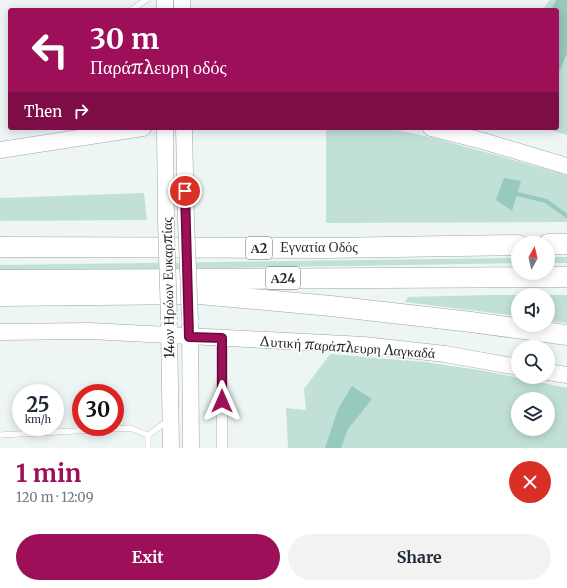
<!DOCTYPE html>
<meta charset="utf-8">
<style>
:root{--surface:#fff;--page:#f2f2f3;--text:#1f2937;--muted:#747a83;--accent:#9e0f59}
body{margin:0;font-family:Merriweather,serif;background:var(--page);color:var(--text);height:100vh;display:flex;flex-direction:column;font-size:15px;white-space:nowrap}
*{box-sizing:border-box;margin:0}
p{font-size:13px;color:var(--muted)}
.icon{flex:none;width:22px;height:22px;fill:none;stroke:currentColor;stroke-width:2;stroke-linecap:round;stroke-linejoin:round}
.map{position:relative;height:448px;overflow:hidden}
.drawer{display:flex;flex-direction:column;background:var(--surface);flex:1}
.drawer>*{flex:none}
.banner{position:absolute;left:8px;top:8px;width:551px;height:122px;border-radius:4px;box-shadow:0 2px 10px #0003;background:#9e0f59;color:#fff;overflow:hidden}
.needle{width:26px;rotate:8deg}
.controls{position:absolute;left:511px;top:236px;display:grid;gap:8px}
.controls a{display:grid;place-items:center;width:44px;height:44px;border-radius:50%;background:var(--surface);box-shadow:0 2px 10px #0003;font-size:20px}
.speed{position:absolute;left:12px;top:384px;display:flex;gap:8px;font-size:20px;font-weight:700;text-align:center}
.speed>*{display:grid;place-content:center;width:52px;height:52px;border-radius:50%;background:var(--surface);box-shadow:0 2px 10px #0003;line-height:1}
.speed small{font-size:10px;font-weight:400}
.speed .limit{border:6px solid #d22;background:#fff;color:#111}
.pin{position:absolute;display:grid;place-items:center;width:34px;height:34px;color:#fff;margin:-17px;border:2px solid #fff;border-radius:50%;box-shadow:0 1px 4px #0007}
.me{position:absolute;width:44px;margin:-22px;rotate:0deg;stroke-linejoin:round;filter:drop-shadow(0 0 3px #0008)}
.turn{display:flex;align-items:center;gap:14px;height:84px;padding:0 16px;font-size:18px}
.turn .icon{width:52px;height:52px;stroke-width:2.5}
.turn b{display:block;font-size:28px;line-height:34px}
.then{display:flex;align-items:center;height:38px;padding:0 16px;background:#0003;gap:8px;font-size:15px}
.round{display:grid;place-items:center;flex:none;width:42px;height:42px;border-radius:21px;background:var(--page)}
.overview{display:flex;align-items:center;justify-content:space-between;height:68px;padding:0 16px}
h1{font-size:24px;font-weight:700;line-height:30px;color:var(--accent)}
.button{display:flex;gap:8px;margin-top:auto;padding:8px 16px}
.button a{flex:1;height:46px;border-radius:24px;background:var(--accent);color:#fff;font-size:16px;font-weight:700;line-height:46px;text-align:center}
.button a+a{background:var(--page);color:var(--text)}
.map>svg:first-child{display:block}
</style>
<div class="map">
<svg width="567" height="448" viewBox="0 0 567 448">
<rect width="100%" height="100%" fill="#edf6f4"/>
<!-- green -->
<g fill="#c1e1d8" fill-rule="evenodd">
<polygon points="550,0 567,0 567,135 543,128 557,128 557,10 542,10"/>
<polygon points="326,128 383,128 402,131 438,139 567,175 567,222 326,223"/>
<polygon points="144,193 147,220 0,221 0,198"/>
<rect x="548" y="257" width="19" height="6"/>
<polygon points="518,258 518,263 0,272 0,265"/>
<polygon points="490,295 567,295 567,323 548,321 548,295 518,295 518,316 405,302 408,297"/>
<path d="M 330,354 L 425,362 L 485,371 L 567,388 L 567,448 L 288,448 L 286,408 L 306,410 L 304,389 ZM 518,399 L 548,399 L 548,429 L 518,429 Z"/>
</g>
<!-- water -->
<g fill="#97c9bd">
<polygon points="556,0 567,0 567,54 557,76 557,10 551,10"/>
<polygon points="504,178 521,181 512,211 496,200"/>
<polygon points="352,386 372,399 348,429 341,448 325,448 338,409"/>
</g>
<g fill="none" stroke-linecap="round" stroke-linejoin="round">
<!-- stream -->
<polyline stroke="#97c9bd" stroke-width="4" points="513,193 546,201 567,216"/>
<defs>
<g id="lane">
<polyline points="131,10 146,0"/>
<polyline points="0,435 130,428 148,435"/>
<polyline points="148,448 148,435 168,421"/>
</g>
<polyline id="street" points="222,339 222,448"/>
<g id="secondary">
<polyline points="165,0 165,10"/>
<polyline points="182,0 182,10"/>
<polyline points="165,128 166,221"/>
<polyline points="184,128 186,220"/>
<polyline points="431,128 483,141 567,166"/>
<polyline points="0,150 143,128"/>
<polyline points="169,326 171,448"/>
<polyline points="190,326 191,448"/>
<polyline points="0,332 90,331 364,345 445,354 518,367"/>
<polyline points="548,372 567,375"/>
</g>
<g id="highway">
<polyline points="548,244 567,244"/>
<polyline points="0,247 327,248 518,245"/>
<polyline points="0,280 567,277"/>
<polyline points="0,296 199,294 331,306 471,322 567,335"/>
</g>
</defs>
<!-- lane casing -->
<use href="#lane" stroke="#9da5a3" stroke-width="6"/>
<!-- street casing -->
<use href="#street" stroke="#9da5a3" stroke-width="12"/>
<!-- secondary casing -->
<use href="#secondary" stroke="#9da5a3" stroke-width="17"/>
<!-- highway casing -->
<use href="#highway" stroke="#9da5a3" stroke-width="21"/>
<!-- lane -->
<use href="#lane" stroke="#fff" stroke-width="5.5"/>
<!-- street -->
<use href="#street" stroke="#fff" stroke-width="11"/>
<!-- secondary -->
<use href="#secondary" stroke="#fff" stroke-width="16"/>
<!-- highway -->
<use href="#highway" stroke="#fff" stroke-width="20"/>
<defs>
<g id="secondary-bridge">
<polyline points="186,220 190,321"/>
<polyline points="166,221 169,320"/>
</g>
</defs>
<!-- secondary-bridge casing -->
<use href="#secondary-bridge" stroke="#9da5a3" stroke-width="17" stroke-linecap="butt"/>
<!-- secondary-bridge -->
<use href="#secondary-bridge" stroke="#fff" stroke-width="16"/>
</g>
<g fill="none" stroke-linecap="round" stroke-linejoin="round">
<defs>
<polyline id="route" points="185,191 189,337 222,338 222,401"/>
</defs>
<!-- route casing -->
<use href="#route" stroke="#670a3a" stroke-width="10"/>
<!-- route -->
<use href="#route" stroke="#9e0f59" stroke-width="7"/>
</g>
<g text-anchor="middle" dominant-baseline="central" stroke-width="3" stroke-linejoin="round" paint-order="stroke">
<!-- shield labels -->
<g fill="#fff" stroke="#686b6b" stroke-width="1">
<rect x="246" y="237" width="26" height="22" rx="3"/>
<rect x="266" y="267" width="34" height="22" rx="3"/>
</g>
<g font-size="13" font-weight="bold" fill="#282b2b">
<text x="259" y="248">Α2</text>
<text x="283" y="278">Α24</text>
</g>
<!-- street labels -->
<g font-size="14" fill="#282b2b" stroke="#fff">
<text x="319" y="247">Εγνατία Οδός</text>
<text transform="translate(168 288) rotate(-91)">14ων Ηρώων Ευκαρπίας</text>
<text transform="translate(347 347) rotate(4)">Δυτική παράπλευρη Λαγκαδά</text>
</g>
</g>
</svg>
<div class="controls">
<a><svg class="needle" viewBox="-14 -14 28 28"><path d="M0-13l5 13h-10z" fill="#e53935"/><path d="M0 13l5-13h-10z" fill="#747a83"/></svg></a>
<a><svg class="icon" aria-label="sound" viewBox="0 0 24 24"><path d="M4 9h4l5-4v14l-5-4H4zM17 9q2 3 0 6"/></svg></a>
<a><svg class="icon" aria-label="search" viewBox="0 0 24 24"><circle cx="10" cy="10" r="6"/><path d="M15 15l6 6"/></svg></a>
<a><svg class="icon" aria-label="layers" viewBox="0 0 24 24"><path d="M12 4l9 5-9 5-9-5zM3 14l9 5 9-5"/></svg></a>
</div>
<div class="speed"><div>25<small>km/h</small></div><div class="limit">30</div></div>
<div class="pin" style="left:185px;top:191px;background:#d93025"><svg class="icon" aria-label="arrive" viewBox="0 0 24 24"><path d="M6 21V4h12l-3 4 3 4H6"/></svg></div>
<svg class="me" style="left:222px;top:401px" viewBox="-20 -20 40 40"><path d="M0-17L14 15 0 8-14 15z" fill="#9e0f59" stroke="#fff" stroke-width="4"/></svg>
<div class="banner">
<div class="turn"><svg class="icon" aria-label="left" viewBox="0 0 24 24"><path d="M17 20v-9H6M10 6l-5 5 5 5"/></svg><div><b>30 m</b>Παράπλευρη οδός</div></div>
<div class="then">Then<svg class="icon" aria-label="right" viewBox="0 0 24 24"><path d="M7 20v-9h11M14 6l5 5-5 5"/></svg></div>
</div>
</div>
<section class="drawer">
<div class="overview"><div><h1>1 min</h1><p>120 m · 12:09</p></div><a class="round" style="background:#d93025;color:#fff"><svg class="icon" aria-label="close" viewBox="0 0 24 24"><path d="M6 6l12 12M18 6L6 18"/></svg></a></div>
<div class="button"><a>Exit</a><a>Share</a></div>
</section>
